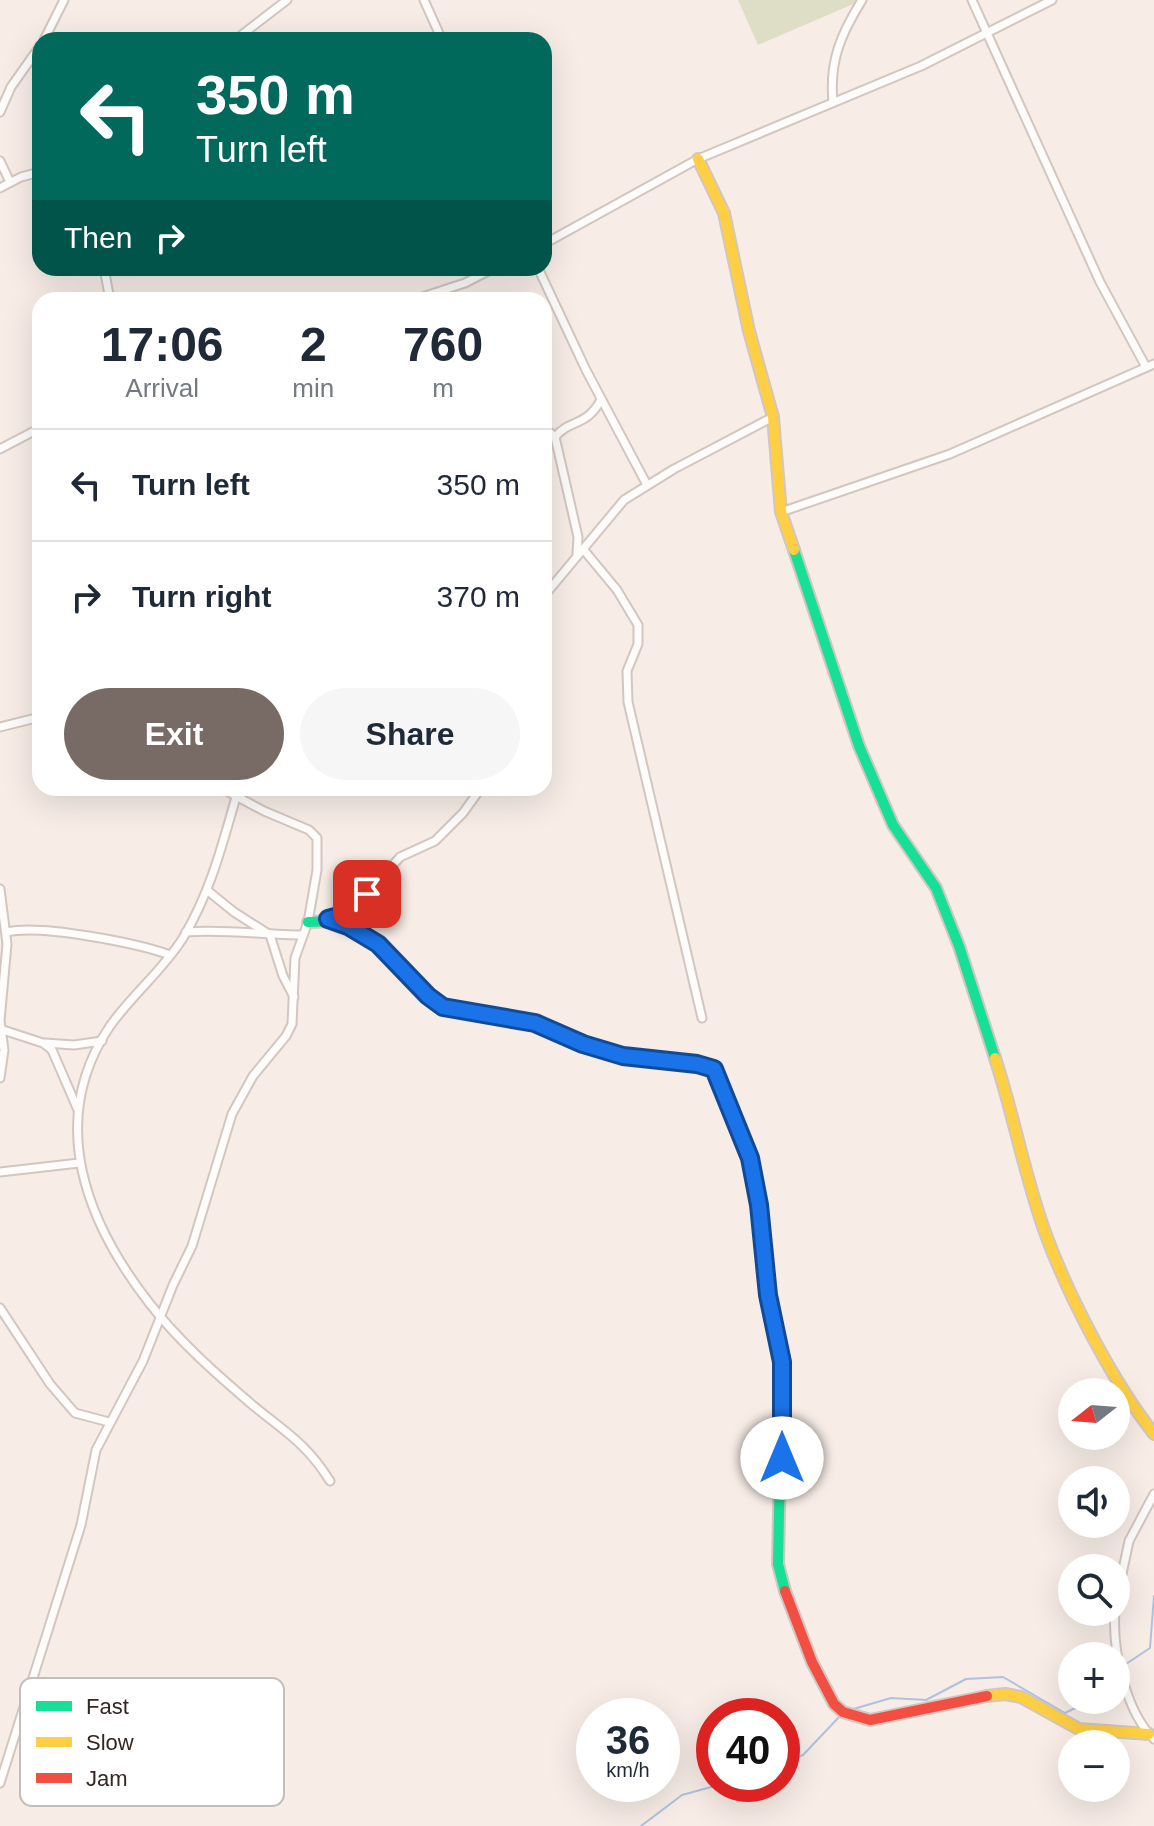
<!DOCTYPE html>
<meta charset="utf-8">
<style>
:root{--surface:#fff;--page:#f6f6f7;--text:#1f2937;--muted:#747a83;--line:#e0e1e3;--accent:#786b65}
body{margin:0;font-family:Arial,sans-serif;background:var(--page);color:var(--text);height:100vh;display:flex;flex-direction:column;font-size:30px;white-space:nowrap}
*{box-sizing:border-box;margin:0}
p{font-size:26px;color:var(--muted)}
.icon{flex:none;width:44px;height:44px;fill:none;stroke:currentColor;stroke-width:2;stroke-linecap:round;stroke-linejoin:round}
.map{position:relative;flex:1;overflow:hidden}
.panel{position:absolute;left:32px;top:292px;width:520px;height:504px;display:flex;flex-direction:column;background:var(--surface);border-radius:24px;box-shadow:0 8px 32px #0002}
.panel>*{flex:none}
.top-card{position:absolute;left:32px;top:32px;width:520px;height:244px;border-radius:24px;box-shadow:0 8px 32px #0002;background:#00695c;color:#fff;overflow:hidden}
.needle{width:52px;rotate:253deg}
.buttons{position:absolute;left:1058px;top:1378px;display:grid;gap:16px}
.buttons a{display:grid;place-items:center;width:72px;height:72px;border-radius:50%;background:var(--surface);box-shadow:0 8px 32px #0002;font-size:40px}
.speed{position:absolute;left:576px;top:1698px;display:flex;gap:16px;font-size:40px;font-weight:700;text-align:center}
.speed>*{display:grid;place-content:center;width:104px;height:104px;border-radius:50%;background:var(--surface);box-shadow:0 8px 32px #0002;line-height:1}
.speed small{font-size:20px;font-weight:400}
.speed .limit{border:12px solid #d22;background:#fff;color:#111}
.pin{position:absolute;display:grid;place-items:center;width:68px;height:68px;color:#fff;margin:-34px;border-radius:16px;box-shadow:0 4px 12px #0006}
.me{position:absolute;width:88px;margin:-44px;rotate:0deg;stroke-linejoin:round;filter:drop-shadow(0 0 6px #0008)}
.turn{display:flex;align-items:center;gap:28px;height:168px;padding:0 32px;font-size:36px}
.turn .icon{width:104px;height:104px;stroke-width:2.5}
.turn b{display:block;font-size:56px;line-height:68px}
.then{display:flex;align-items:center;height:76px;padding:0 32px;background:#0003;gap:16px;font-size:30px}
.eta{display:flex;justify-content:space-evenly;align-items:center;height:136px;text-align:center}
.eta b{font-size:48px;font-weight:600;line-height:56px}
.primary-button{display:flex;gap:16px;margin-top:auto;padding:16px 32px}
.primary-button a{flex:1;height:92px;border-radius:48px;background:var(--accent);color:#fff;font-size:32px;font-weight:600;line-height:92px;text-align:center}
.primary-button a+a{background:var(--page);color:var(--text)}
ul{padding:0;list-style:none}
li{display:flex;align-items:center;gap:24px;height:112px;padding:0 32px;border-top:2px solid var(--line)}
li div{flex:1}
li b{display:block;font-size:30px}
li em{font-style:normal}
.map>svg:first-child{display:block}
</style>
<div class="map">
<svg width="1154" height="1826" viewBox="0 0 1154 1826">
<rect width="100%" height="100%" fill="#f7ece6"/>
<!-- green -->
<polygon fill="#dedec6" points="738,0 857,0 858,2 758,45"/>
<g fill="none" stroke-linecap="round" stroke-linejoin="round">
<!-- stream -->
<g stroke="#b0c1df" stroke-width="2">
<polyline points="1123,1666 1150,1648 1154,1596"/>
<polyline points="850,1710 891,1698 926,1700 966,1679 1003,1677 1065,1713 1092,1700"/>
<polyline points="782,1763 803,1755 841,1715"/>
<polyline points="641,1826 682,1795 722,1784"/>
</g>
<defs>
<g id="street">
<polyline points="424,0 442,40"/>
<polyline points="972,0 1100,282 1146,367"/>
<polyline points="44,40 64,0"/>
<polyline points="235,40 287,0"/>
<path d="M 833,102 C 829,61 841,34 862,0"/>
<polyline points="0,112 11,87 40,46"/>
<polyline points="0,161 10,182"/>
<polyline points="0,188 21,177 40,172"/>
<polyline points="544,244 698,159 921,66 1052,0"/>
<polyline points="104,268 110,300"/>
<polyline points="538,268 586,370 647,485"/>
<polyline points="413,300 465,283 494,268"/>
<polyline points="544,427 555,437"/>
<polyline points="0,449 40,428"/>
<polyline points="781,512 950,454 1154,364"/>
<polyline points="583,549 617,590 638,625 638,644 627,671 628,702 702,1018"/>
<path d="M 577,554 L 578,537 L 555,437 C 571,418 585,428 601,400"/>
<polyline points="544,596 624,500 674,469 773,417"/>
<polyline points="0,727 40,717"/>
<path d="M 241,788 L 236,797 C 222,846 210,893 183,938 C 163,970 132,995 110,1026 C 46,1121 86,1222 150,1304 C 178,1340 214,1372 249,1402 C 283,1431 305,1441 330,1481"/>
<polyline points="0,889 7,944 0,1021 4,1050 0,1078"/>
<polyline points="208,891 234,912 270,935 283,976 294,997"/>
<polyline points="334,918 347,914 355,908 400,857 435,841 463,813 481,788"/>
<path d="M 7,932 C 40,924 137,943 170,955"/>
<path d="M 186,932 C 225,929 264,935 303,935"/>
<polyline points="0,1029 43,1043 52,1050 78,1110"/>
<polyline points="45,1043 74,1045 102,1041"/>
<polyline points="0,1172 79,1163"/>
<polyline points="0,1308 50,1384 75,1413 109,1422"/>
<polyline points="1116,1602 1129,1541 1154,1494"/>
<path d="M 1115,1612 C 1112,1650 1126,1712 1154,1739"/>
<polyline points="18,1729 46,1748"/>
<polyline points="0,1783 81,1525 96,1450 143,1361 173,1285 192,1246 232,1114 253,1076 286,1036 292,1024 295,958 308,922 317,870 317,838 309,830 264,811 221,788"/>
</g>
<g id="fast">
<polyline points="794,550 859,746 893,825 936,888 959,946 995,1058"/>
<polyline points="308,922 337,921 378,944 428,996 443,1007 535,1023 583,1044 623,1056 697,1064 714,1069 752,1169 759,1205 768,1295 782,1362 778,1564 785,1591"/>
</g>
<g id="slow">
<polyline points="698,159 724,213 749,331 773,417 781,512 794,550"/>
<path d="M 995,1058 C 1014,1116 1025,1178 1046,1235 C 1069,1297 1113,1382 1154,1434"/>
<polyline points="987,1696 1005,1694 1021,1697 1079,1729 1149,1734"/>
</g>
<polyline id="jam" points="785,1591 812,1662 834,1704 843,1712 870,1720 987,1696"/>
</defs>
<!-- street casing -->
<use href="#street" stroke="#d2c6c0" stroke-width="11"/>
<!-- fast casing -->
<use href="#fast" stroke="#d2c6c0" stroke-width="14"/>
<!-- slow casing -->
<use href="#slow" stroke="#d2c6c0" stroke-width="14"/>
<!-- jam casing -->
<use href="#jam" stroke="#d2c6c0" stroke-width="14"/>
<!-- street -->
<use href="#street" stroke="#fefcfb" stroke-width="7"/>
<!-- fast -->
<use href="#fast" stroke="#16e098" stroke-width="10"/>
<!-- slow -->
<use href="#slow" stroke="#ffcf43" stroke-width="10"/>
<!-- jam -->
<use href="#jam" stroke="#f24e42" stroke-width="10"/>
</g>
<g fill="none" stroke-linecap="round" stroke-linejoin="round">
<defs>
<polyline id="route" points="367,894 350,913 328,919 348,926 378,944 428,996 443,1007 535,1023 583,1044 623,1056 697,1064 714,1069 750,1158 759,1205 768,1295 782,1362 782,1458"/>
</defs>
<!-- route casing -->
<use href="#route" stroke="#114b97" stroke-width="20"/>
<!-- route -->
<use href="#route" stroke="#1a73e8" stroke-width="14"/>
</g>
<!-- legend -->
<rect x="20" y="1678" width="264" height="128" rx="12" fill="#fff" stroke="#c2bebc" stroke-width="2"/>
<rect x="36" y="1701" width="36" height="10" fill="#16e098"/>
<rect x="36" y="1737" width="36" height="10" fill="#ffcf43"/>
<rect x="36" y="1773" width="36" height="10" fill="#f24e42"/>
<g font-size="22" fill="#342620">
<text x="86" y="1714">Fast</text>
<text x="86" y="1750">Slow</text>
<text x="86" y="1786">Jam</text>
</g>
</svg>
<div class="buttons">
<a><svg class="needle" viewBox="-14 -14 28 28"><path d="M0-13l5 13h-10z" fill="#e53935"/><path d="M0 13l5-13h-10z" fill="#747a83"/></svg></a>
<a><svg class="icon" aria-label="sound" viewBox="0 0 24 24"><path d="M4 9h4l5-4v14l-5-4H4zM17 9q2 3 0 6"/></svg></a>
<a><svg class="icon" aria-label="search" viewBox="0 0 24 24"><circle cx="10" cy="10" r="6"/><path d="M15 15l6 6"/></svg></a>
<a>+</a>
<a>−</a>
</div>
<div class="speed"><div>36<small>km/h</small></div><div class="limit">40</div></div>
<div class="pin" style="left:367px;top:894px;background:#d93025"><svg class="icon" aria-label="arrive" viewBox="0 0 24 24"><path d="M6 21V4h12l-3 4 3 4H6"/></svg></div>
<svg class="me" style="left:782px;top:1458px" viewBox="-20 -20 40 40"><circle r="19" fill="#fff"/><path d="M0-13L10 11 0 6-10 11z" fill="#1a73e8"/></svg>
<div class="top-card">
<div class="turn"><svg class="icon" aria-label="left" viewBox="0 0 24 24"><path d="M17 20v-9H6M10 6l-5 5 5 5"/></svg><div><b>350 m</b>Turn left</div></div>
<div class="then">Then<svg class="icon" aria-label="right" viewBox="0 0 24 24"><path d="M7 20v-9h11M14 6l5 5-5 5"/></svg></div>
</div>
<section class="panel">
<div class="eta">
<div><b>17:06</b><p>Arrival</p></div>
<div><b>2</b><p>min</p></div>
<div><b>760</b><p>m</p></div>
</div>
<ul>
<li><svg class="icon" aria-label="left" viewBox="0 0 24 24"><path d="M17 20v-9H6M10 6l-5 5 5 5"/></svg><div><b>Turn left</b></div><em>350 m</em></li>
<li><svg class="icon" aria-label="right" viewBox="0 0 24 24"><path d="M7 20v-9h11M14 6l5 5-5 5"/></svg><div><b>Turn right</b></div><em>370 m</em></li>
</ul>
<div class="primary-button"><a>Exit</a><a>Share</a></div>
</section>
</div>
